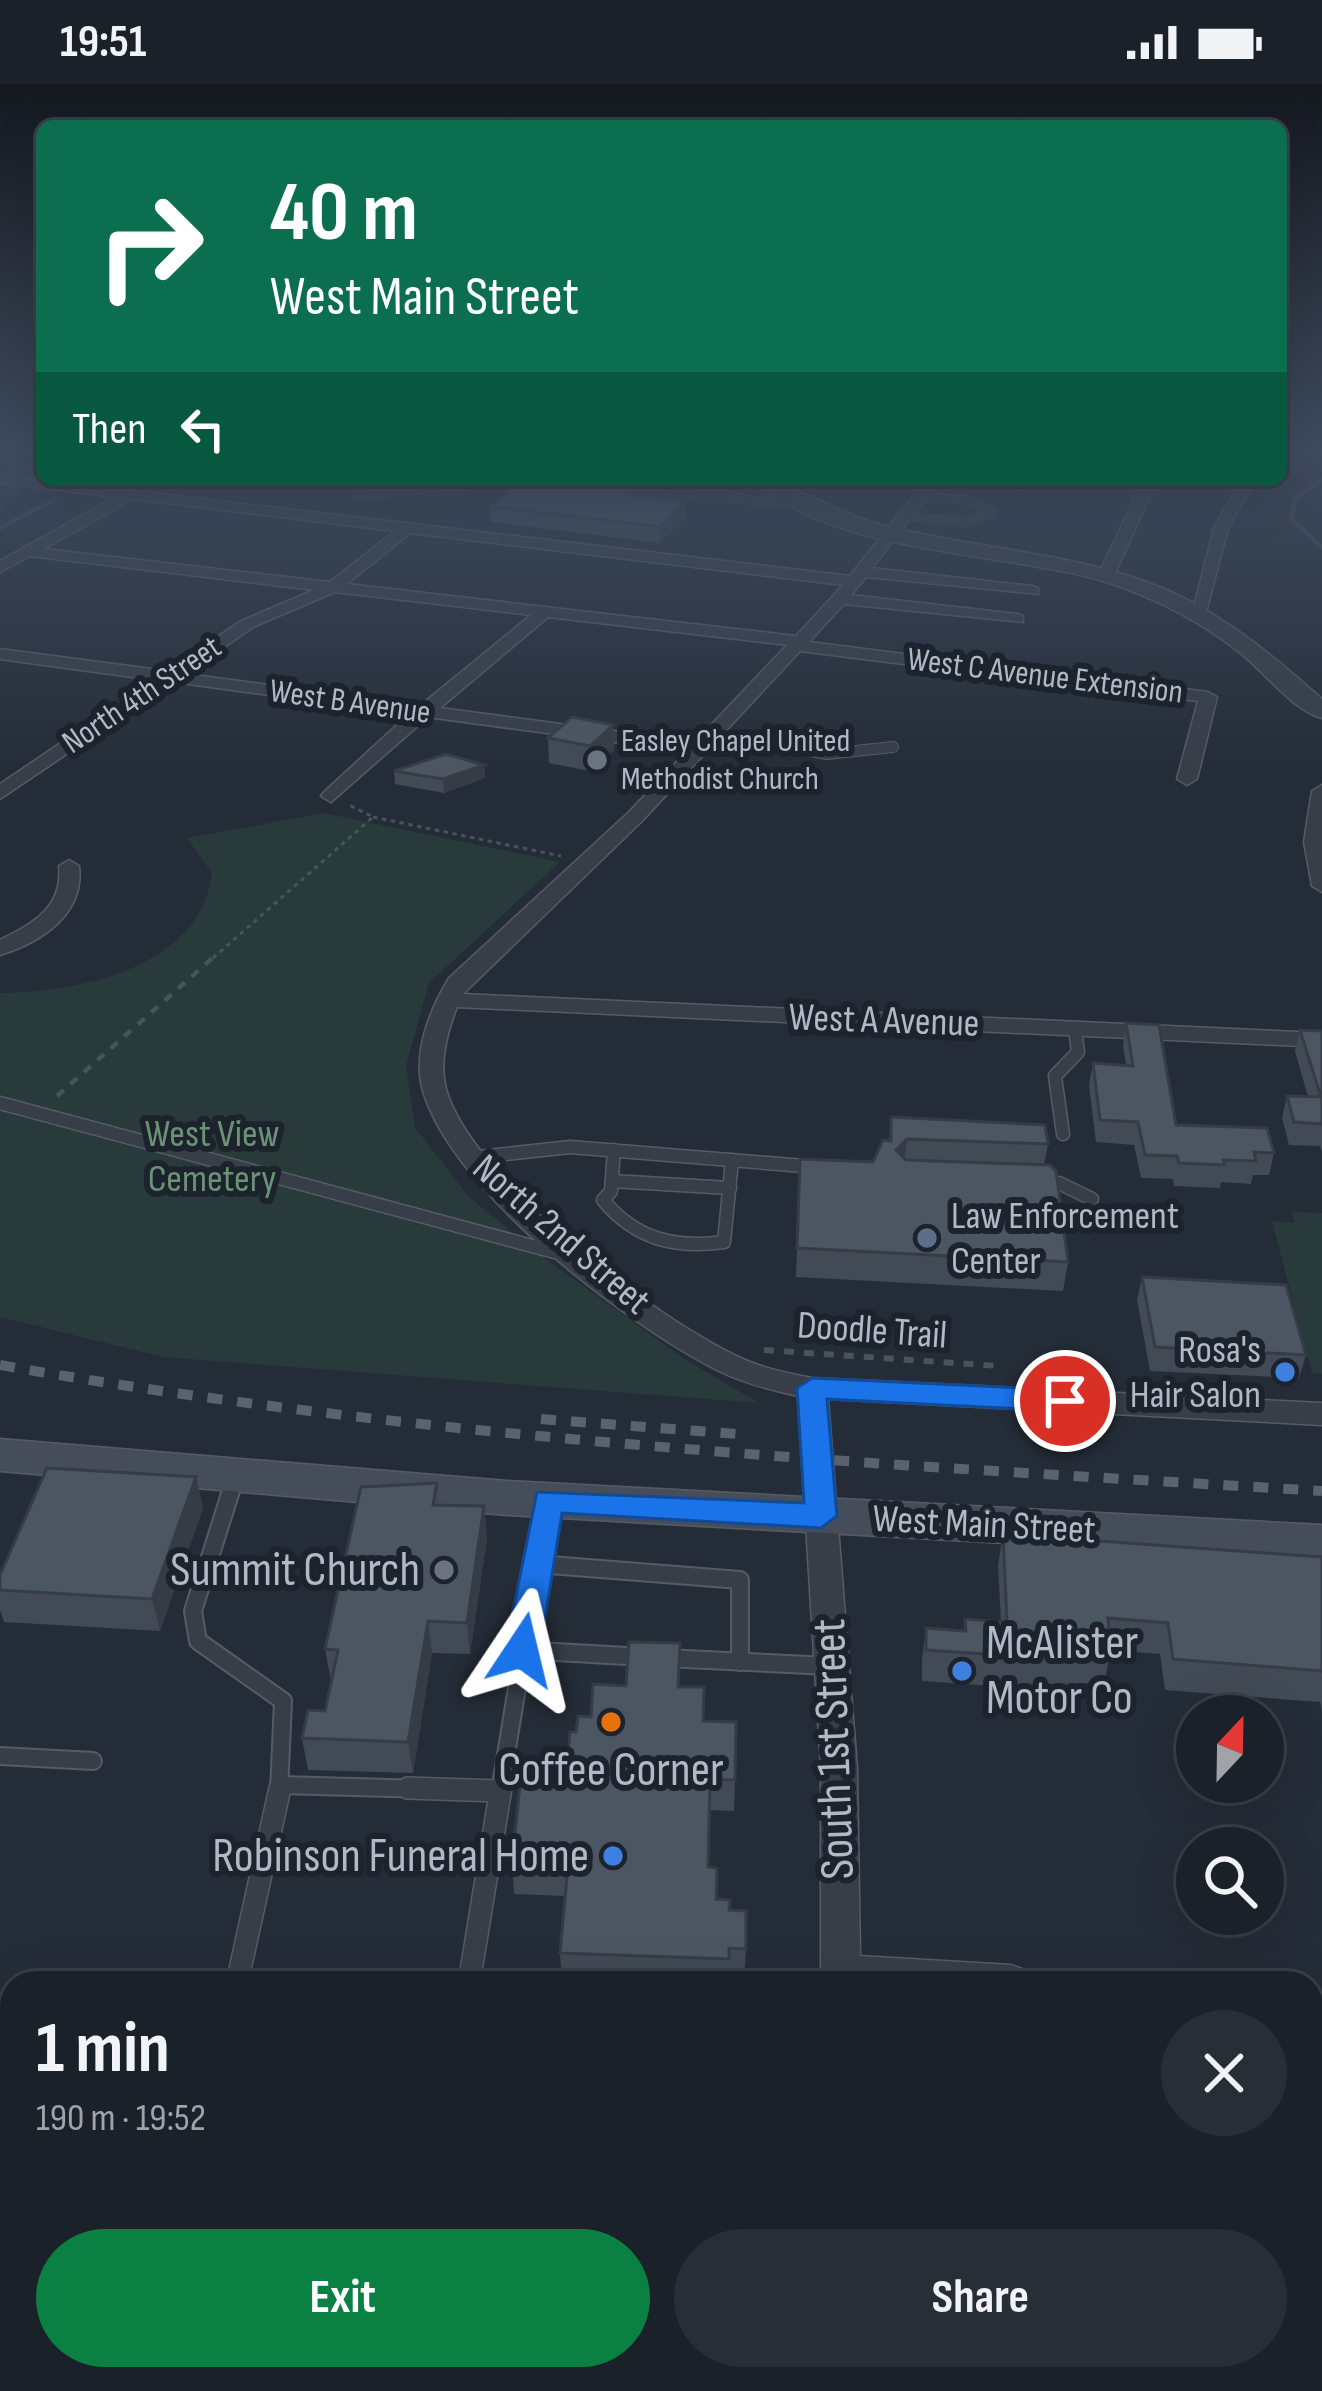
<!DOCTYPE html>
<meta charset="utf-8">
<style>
:root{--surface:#1b2129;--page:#282e35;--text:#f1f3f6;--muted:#a0a3a8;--line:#393e46;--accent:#0b8043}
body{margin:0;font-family:"Sofia Sans Condensed",sans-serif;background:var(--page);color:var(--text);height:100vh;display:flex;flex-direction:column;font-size:45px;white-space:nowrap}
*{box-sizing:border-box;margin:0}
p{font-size:39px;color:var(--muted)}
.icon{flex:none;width:66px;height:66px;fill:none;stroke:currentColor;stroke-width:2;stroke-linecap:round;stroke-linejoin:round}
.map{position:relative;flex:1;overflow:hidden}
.details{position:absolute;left:0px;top:1887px;width:1323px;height:420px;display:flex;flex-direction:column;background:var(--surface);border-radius:36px 36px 0 0;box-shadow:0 12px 48px #0002,0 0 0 3px var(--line)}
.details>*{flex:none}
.top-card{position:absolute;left:36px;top:36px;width:1251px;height:366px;border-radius:18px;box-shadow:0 12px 48px #0002,0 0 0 3px var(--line);background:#0b6e4f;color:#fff;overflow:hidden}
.needle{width:78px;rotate:22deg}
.tools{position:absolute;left:1176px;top:1611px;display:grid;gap:24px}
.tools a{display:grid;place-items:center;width:108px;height:108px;border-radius:50%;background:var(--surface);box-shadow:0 12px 48px #0002,0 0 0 3px var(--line);font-size:60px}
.pin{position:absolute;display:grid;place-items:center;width:102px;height:102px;color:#fff;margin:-51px;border:6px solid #fff;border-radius:50%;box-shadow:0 3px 12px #0007}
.me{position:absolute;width:132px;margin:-66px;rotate:10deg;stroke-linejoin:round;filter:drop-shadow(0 0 9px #0008)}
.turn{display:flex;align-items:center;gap:42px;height:252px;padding:0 36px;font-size:54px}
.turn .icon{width:156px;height:156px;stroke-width:2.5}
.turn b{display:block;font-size:84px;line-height:102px}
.then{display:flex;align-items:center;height:114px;padding:0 36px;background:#0003;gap:24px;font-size:45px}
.round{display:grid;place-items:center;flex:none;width:126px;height:126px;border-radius:63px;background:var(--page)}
.overview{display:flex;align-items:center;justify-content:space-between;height:204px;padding:0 36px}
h1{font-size:72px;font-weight:700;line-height:90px}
.button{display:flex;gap:24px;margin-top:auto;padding:24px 36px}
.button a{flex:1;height:138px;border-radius:72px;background:var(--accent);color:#fff;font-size:48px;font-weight:700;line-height:138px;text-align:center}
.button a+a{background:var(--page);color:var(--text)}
.status{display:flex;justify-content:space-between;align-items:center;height:84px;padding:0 60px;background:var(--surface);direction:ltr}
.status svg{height:33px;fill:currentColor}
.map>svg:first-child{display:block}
</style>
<div class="status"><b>19:51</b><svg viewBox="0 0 49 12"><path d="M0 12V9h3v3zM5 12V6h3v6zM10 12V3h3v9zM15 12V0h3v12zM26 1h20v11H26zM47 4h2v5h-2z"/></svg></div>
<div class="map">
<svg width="1322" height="2307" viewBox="0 0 1322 2307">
<rect width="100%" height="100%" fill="#242c37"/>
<!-- green -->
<g fill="#293a3a">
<path d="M 324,729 L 560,778 L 429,899 L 406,982 L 415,1043 L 468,1112 L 547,1176 L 686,1276 L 759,1319 L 163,1273 L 0,1233 L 0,909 C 80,908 200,884 212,789 L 187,754 Z"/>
<polygon points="1292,1128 1322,1129 1322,1290 1312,1289 1272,1137 1294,1139"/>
</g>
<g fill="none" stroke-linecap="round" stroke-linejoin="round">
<!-- stream -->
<g stroke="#3b495f" stroke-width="4.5">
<polyline points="1322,396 1295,415 1291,435 1322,463"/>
<polyline points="0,444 56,415"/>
</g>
<defs>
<g id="service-far4">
<polyline points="654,396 747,415"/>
<polyline points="616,407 802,420"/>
<polyline points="358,412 510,396"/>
<polyline points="903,432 969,438 992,428 974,417 920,412"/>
</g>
<polyline id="service-far3" points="714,650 827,670 893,663"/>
<g id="service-far2">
<polyline points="0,1019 558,1169"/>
<polyline points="1063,1050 1055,992 1078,968 1075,945"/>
<path d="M 614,1066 L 611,1107 L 603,1116 C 635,1155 675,1165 724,1158 L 732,1076"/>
<polyline points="469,1074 570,1063 816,1083"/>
<polyline points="612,1097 730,1104"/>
<polyline points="1041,1099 1059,1099 1092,1115"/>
</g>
<g id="service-far1">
<polyline points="236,1391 193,1527 198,1557 283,1617 279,1707"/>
<polyline points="537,1480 740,1496 740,1578"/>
<polyline points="522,1566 643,1573"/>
<polyline points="665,1574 829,1582"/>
<polyline points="0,1672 93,1677"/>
<polyline points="281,1701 499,1707"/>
<polyline points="500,1707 548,1416"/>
</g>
<g id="service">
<polyline points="408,1704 499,1707"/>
<polyline points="237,1899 280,1704"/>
<polyline points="469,1899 501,1704"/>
</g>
<g id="minor">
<polygon points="0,367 8,367 0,371"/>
<path d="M 0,391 L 850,492 L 926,396 L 940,396 L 872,484 L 1032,502 L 1038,504 L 1038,510 L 866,493 L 851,511 L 1017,530 L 1023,532 L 1023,538 L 844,520 L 809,558 L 1208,608 L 1217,613 L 1197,695 L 1187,701 L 1177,695 L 1198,617 L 800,567 L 643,736 L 463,910 L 1322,949 L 1322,963 L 457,923 C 447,948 439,978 446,1005 C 472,1097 662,1241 750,1278 C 770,1286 791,1290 812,1294 L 1322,1319 L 1322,1341 L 828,1315 L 857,1684 L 860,1872 L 1011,1881 L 1025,1886 L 1031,1899 L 821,1899 L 821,1684 L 798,1312 C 771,1306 743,1299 719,1287 C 627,1241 453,1108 423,1007 C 412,970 430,925 449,894 L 629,728 L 686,668 L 428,633 L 331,718 L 321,712 L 324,708 L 409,630 L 173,598 L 0,715 L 0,700 L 154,596 L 0,575 L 0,565 L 167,587 L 241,537 L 314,506 L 30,472 L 0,488 L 0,477 L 115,413 L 0,399 ZM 132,415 L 395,447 L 330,498 L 44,465 ZM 410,449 L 843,501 L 796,552 L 347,500 ZM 335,508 L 531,531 L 421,621 L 186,590 L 253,543 ZM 548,533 L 787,561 L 695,658 L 440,624 Z"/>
<polygon points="1143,396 1157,396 1114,492 1100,495 1098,492"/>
<polygon points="1241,396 1255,396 1228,444 1206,528 1192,531 1214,444"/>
<polygon points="1322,701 1322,808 1312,802 1304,758 1312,707"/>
<path d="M 69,776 L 79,782 C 85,830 42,858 0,871 L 0,856 C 34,839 63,823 59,782 Z"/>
<polygon points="1311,1907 1322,1908 1322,1946 1311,1945"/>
<rect x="834" y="2295" width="46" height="12"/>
</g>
<path id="tertiary" d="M 756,396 C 785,396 839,429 875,439 C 976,467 1085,467 1180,512 C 1233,538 1278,576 1322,615 L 1322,634 C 1294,627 1266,590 1243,571 C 1202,538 1156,514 1106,498 C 1009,468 826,470 756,396 Z"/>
<polygon id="secondary" points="0,1355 507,1397 1322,1441 1322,1477 507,1431 0,1387"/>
</defs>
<!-- service-far4 casing -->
<use href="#service-far4" stroke="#555c66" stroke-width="9"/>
<!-- service-far3 casing -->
<use href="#service-far3" stroke="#555c66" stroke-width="12"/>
<!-- service-far2 casing -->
<use href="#service-far2" stroke="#555c66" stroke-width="15"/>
<!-- service-far1 casing -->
<use href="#service-far1" stroke="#555c66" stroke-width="20"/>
<!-- service casing -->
<use href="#service" stroke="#555c66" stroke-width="24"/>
<!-- minor casing -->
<use href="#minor" stroke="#555c66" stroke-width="3"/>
<!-- tertiary casing -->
<use href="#tertiary" stroke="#555c66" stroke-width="3"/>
<!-- secondary casing -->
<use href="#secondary" stroke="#555c66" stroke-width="3"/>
<!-- path-far2 -->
<g stroke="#455558" stroke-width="3" stroke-dasharray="4.5 4.5" stroke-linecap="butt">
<polyline points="373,733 561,772"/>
<polyline points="213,874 373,733 347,720"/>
</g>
<!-- path-far1 -->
<polyline stroke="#455558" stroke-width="4.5" stroke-dasharray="9 9" stroke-linecap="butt" points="57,1012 216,871"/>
<!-- path -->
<g stroke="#455558" stroke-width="6" stroke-dasharray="10 10" stroke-linecap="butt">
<polyline points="764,1266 999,1282"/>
<polyline points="1070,1286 1109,1288"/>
</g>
<!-- service-far4 -->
<use href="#service-far4" stroke="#373e48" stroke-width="8"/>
<!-- service-far3 -->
<use href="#service-far3" stroke="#373e48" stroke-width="10"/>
<!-- service-far2 -->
<use href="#service-far2" stroke="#373e48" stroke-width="12"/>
<!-- service-far1 -->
<use href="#service-far1" stroke="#373e48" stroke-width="16"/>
<!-- service -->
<use href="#service" stroke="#373e48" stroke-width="21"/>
<!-- minor -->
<use href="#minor" fill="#373e48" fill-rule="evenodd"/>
<!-- tertiary -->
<use href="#tertiary" fill="#373e48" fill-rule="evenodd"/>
<!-- secondary -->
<use href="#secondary" fill="#464d5a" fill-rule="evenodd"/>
<!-- rail -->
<g stroke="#5a626e" stroke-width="10" stroke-dasharray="15 15" stroke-linecap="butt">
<path d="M 0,1281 C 438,1358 879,1380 1322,1407"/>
<polyline points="541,1335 750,1351"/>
</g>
</g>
<!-- wall -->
<g fill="#414a55">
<polygon points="634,411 686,433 660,459 491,438 490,422"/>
<polygon points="613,641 614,666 590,687 549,679 548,654"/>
<polygon points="484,681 485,694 444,709 395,700 394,687"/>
<polygon points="1126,939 1176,1041 1274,1069 1269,1091 1253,1091 1251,1100 1221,1098 1220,1104 1174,1102 1173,1095 1141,1094 1134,1061 1096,1058 1089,1001 1093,979 1126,981 1123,961"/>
<polygon points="1300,946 1322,947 1322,1069 1320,1062 1289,1061 1282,1034 1287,1012 1308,1013 1295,967"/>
<polygon points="891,1033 1048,1060 1044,1081 1068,1178 1063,1207 796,1193 800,1075 873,1078 889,1056"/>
<polygon points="1142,1193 1306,1271 1299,1294 1150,1287 1137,1216"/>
<polygon points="196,1393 203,1424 160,1547 4,1538 0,1526 0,1491"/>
<polygon points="437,1399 439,1421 484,1422 487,1454 470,1570 432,1569 413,1689 308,1686 302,1654 325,1627 331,1597 325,1565"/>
<polygon points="1003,1450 1322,1473 1322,1627 1320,1618 1165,1606 1160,1570 1111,1566 1104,1601 1082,1599 1080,1608 922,1597 922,1575 926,1544 964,1547 965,1535 1001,1538 998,1481"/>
<polygon points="679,1603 703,1637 735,1696 734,1727 709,1726 708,1783 716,1815 729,1826 746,1865 744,1896 728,1895 728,1899 562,1899 560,1869 565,1812 514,1810 512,1779 565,1703 576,1648 591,1633"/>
</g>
<!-- shaded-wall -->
<g fill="#353c45">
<polygon points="686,417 686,433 660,459 660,443"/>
<polygon points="613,641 614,666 590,687 590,662"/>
<polygon points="484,681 485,694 444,709 443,695"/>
<polygon points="907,1055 904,1083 896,1066"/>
<polygon points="196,1393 203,1424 160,1547 152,1515"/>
<polygon points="484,1422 487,1454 470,1570 467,1539"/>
<polygon points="428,1537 432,1569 413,1689 408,1658"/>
</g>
<!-- building -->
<g fill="#4c5663" stroke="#353c45" stroke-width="3">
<polygon points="522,396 579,396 634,404 626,410 686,417 660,443 490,422"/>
<polygon points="572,633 613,641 590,662 548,654"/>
<polygon points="446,670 484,681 443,695 394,687"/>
<polygon points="1126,939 1159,941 1176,1041 1267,1044 1274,1069 1254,1068 1256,1077 1223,1076 1225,1081 1179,1079 1177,1072 1145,1071 1138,1038 1100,1036 1093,979 1133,982"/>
<polygon points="1300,946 1322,947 1322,1040 1294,1038 1287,1012 1321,1013"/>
<polygon points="891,1033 1045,1041 1048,1060 907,1055 896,1066 906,1076 1050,1081 1056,1087 1068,1178 797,1164 800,1075 873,1078 883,1056 891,1057"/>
<polygon points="1142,1193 1286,1201 1306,1271 1155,1263"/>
<polygon points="47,1384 196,1393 152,1515 0,1506 0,1491"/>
<polygon points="437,1399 433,1421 484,1422 467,1539 428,1537 408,1658 302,1654 308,1626 325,1627 338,1566 325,1565 361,1403"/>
<polygon points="1003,1450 1322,1473 1322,1587 1173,1575 1168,1539 1108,1534 1111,1570 1086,1568 1087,1577 926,1566 926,1544 966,1547 965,1535 1007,1538"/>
<polygon points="629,1558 680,1559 678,1603 704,1603 703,1637 736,1638 735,1696 710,1695 708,1783 717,1784 716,1815 730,1816 729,1826 746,1827 746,1865 729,1864 729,1875 560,1869 568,1781 512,1779 520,1701 565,1703 570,1648 576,1648 578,1632 591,1633 593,1600 626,1602"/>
</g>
<!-- sky -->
<linearGradient id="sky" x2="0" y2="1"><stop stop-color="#14181e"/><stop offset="0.53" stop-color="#3f4b5e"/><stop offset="1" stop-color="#3f4b5e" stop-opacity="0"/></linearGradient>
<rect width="1322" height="690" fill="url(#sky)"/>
<!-- route -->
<polygon fill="#1a73e8" stroke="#114b97" stroke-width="3" points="812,1294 1065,1306 1080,1317 1065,1327 827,1315 837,1432 821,1444 562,1429 540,1566 534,1576 510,1576 505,1566 537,1408 804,1419 797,1304"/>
<!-- markers -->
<g fill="#6b7280" stroke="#1c232d" stroke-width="4.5">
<circle cx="597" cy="676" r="12"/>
<circle cx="444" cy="1486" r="12"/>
</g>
<circle fill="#5c6f8a" stroke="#1c232d" stroke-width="4.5" cx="927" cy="1154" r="12"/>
<g fill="#3f7fe0" stroke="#1c232d" stroke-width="4.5">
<circle cx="1285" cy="1288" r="12"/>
<circle cx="962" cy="1587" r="12"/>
<circle cx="613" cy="1772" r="12"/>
</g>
<circle fill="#e8710a" stroke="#1c232d" stroke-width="4.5" cx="611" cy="1638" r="12"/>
<g text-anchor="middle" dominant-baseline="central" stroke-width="12" stroke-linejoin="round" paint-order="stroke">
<!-- far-street labels -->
<g font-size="33" fill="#b2b9c4" stroke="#1c232d">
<text transform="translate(1045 592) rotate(7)">West C Avenue Extension</text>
<text transform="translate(142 611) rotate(-34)">North 4th Street</text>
<text transform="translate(350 618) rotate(8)">West B Avenue</text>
</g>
<!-- far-poi labels -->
<g font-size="33" fill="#b2b9c4" stroke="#1c232d" text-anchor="start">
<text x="621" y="657">Easley Chapel United<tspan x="621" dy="38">Methodist Church</tspan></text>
</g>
<!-- street labels -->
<g font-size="39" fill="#b2b9c4" stroke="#1c232d">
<text transform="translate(884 937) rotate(2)">West A Avenue</text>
<text transform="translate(561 1151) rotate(41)">North 2nd Street</text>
<text transform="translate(872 1247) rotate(4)">Doodle Trail</text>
<text transform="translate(984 1441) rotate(3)">West Main Street</text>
</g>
<!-- park labels -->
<g font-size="39" fill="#6c9275" stroke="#1c232d">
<text x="212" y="1050">West View<tspan x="212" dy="45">Cemetery</tspan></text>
</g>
<!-- poi labels -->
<g font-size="39" fill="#b2b9c4" stroke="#1c232d" text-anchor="start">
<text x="951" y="1132">Law Enforcement<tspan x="951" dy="45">Center</tspan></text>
<text x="1261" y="1266" text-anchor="end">Rosa's<tspan x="1261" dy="45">Hair Salon</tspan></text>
</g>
<!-- near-poi labels -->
<g font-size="48" fill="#b2b9c4" stroke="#1c232d" text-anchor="end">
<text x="420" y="1486">Summit Church</text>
<text x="986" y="1559" text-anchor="start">McAlister<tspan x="986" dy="55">Motor Co</tspan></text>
<text x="611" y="1686" text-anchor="middle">Coffee Corner</text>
<text x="589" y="1772">Robinson Funeral Home</text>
</g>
<!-- near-street labels -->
<g font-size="48" fill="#b2b9c4" stroke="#1c232d">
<text transform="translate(834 1665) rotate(-92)">South 1st Street</text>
</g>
</g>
</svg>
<div class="tools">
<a><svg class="needle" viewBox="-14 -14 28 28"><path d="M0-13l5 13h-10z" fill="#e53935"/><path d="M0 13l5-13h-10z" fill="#a0a3a8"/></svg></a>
<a><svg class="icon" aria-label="search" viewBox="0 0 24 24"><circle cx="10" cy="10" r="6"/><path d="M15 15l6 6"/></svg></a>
</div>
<div class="pin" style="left:1065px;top:1317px;background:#d93025"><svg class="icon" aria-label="arrive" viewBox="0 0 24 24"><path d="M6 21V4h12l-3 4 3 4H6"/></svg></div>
<svg class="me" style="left:522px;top:1566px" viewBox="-20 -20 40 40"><path d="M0-17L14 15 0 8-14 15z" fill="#1a73e8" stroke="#fff" stroke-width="4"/></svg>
<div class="top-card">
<div class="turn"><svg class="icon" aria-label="right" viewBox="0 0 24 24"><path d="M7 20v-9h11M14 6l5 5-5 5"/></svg><div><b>40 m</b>West Main Street</div></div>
<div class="then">Then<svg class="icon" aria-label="left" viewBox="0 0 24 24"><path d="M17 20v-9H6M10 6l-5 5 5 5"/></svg></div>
</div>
<section class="details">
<div class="overview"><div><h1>1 min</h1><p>190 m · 19:52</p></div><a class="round"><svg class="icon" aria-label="close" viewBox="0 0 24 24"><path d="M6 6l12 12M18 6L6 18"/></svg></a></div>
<div class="button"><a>Exit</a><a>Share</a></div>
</section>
</div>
